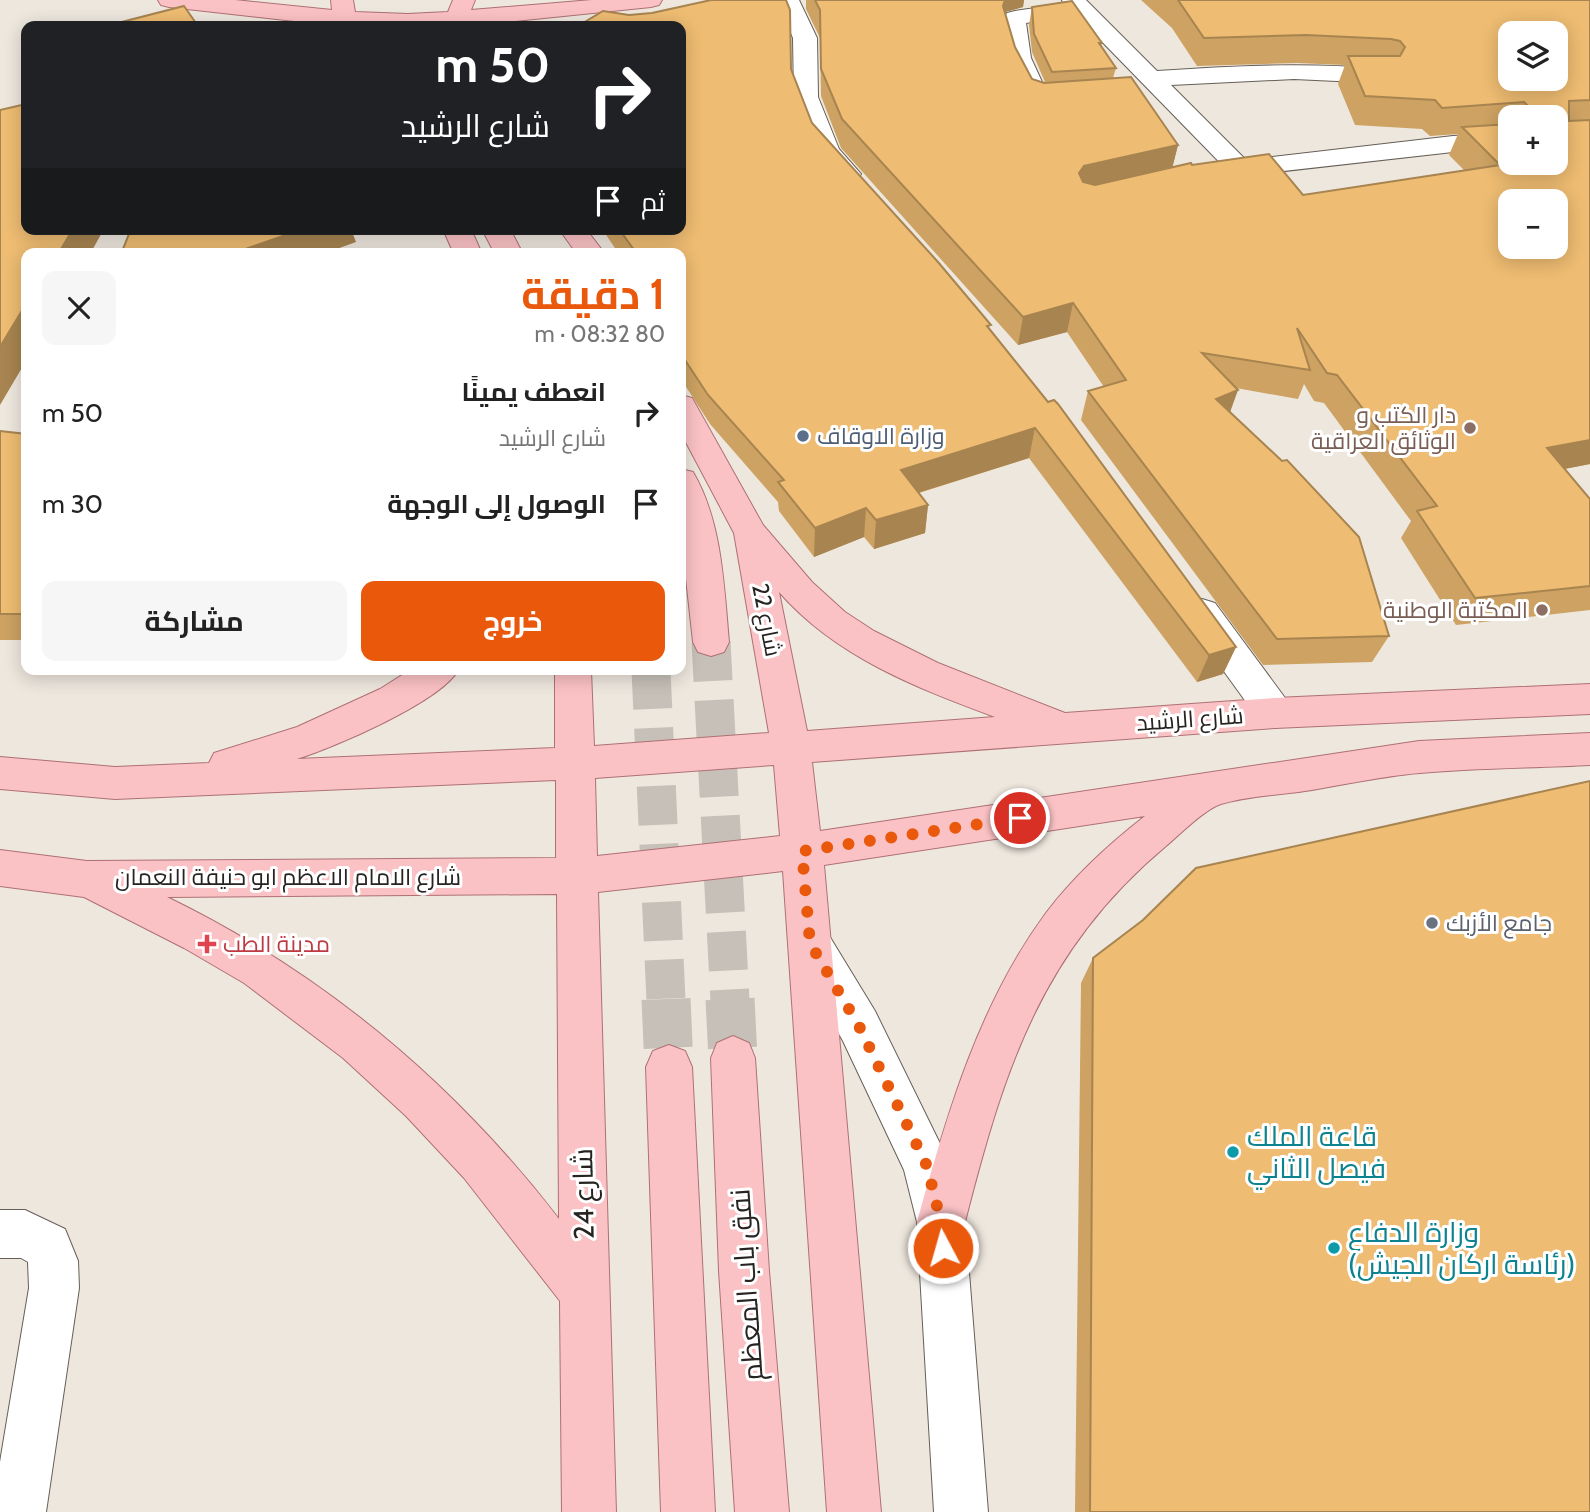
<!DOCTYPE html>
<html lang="ar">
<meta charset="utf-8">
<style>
:root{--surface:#fff;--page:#f6f6f6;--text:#222;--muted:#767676;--accent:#ea580c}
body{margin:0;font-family:Cabin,Cairo,sans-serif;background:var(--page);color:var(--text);direction:rtl;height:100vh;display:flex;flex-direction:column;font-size:26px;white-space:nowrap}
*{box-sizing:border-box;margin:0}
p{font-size:23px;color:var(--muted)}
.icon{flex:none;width:38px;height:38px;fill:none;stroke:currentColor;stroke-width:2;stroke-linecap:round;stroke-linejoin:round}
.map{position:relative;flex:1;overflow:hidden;direction:ltr}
.drawer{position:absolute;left:21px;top:248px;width:665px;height:427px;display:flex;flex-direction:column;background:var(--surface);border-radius:14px;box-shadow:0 4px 18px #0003;direction:rtl}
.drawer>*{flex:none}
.top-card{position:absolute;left:21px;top:21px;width:665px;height:214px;border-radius:14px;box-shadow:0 4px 18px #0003;direction:rtl;background:#202124;color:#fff;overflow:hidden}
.buttons{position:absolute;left:1498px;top:21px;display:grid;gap:14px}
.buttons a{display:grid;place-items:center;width:70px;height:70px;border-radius:14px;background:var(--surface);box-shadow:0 4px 18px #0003;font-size:35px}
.pin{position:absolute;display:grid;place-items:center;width:60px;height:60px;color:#fff;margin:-30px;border:4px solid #fff;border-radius:50%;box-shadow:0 2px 7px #0007}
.me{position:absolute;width:77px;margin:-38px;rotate:354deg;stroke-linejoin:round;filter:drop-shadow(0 0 5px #0008)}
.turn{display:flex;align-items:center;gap:24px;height:147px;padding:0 21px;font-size:32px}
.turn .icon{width:91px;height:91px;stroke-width:2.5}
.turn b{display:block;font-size:49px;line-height:60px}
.then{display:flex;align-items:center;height:66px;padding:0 21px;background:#0003;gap:14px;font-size:26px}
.round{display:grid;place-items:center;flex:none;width:74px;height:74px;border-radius:14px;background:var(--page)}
.headline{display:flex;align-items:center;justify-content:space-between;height:119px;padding:0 21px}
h1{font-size:42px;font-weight:700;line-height:52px;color:var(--accent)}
.button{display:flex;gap:14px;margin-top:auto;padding:14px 21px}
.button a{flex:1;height:80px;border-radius:14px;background:var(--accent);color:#fff;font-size:28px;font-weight:700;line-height:80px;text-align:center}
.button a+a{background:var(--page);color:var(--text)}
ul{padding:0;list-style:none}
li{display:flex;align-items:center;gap:21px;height:91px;padding:0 21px}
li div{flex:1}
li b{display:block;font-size:26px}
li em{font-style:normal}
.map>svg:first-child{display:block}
</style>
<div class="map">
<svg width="1590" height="1512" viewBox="0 0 1590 1512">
<rect width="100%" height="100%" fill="#eee7de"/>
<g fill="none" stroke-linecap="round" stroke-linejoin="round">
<!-- major-tunnel-far1 -->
<g stroke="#c6c0b8" stroke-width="39" stroke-dasharray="39 19" stroke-linecap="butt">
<polyline points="711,642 730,1001"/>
<polyline points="651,670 666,1001"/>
</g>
<!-- major-tunnel -->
<g stroke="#c6c0b8" stroke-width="49" stroke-dasharray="49 24" stroke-linecap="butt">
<polyline points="666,999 669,1067"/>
<polyline points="730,999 733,1058"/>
</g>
<defs>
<g id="minor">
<polygon points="777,0 799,0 817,38 818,97 839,149 861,174 857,180 848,182 839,180 814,151 794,97 793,38"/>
<path d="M 1062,0 L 1086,0 L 1157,71 C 1232,66 1306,62 1380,69 L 1388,71 L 1392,76 L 1388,81 L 1380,83 L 1294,79 L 1171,85 L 1246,160 L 1453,136 L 1510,133 L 1510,149 L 1453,152 L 1240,176 L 1231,174 L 1076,15 L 1026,23 L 1031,58 L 1048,95 L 1045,100 L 1036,102 L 1027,100 L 1007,58 L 1004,18 L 1007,13 L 1015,11 L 1064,4 Z"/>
<polygon points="1202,599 1215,603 1288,702 1294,713 1288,724 1275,728 1262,724 1189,623 1184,613 1189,603"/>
<polygon points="810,924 825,929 875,1011 951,1166 965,1222 988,1512 934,1512 917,1222 904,1170 843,1041 789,943 795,929"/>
<polygon points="0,1210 25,1210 65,1229 78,1261 79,1288 46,1512 0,1512 0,1462 29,1288 28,1262 21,1258 0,1258"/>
</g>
<g id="major">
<polygon points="158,0 235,0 332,10 331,0 353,0 355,12 408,14 448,12 453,0 475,0 471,10 592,0 662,0 659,5 651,7 468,26 339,26 169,7 161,5"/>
<polygon points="443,229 471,229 482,254 454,254"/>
<polygon points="482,229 510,229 523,254 495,254"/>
<polygon points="559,229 586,229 605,254 577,254"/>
<path d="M 681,395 L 692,398 L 763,525 L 812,582 L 845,612 L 874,631 L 938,663 L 1065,713 L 1275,698 L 1590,684 L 1590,714 L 1275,728 L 812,762 L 820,831 L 1419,741 L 1590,733 L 1590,765 C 1534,768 1476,768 1420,773 C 1382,776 1343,785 1305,791 C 1278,795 1247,796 1221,804 C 1205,809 1179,835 1166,846 C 1041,951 1004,1069 965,1222 L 958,1239 L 941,1246 L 924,1239 L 917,1222 C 947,1114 979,1004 1046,913 C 1074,876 1109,844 1145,816 L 824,865 L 881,1512 L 827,1512 L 783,871 L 598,892 L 616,1512 L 562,1512 L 560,1301 L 464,1178 L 406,1116 L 343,1058 L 244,983 L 184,948 L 84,897 L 0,886 L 0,850 L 87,861 L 556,858 L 556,780 L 115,799 L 0,789 L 0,757 L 115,767 L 209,763 L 214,753 L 297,727 L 380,689 L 410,670 L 458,670 C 442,701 333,748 297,759 L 555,748 L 555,670 L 591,670 L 594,746 L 769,733 L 734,533 L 681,433 ZM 779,592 C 836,657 917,688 995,717 L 807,731 ZM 774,765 L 780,836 L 597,856 L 595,778 ZM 557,894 L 559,1219 C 453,1082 323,973 167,897 Z"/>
<path d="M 681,469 L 693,472 C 722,521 724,586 729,642 L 724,652 L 711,656 L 698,652 L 693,642 L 681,533 Z"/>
<polygon points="733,1036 749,1043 755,1058 769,1271 789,1512 735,1512 719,1271 711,1058 717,1043"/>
<polygon points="669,1045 685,1051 692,1067 715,1512 661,1512 646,1067 653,1051"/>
</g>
</defs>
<!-- minor casing -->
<use href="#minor" stroke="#655f57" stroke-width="2"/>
<!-- major casing -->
<use href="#major" stroke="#ae7073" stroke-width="2"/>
<!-- minor -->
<use href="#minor" fill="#fff" fill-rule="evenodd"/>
<!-- major -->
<use href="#major" fill="#fbc2c5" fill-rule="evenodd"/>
</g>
<!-- wall -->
<g fill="#cda262" fill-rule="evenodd">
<path d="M 806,0 L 1024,0 L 1023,7 L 1005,12 L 1015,47 L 1032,79 L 1045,82 L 1032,52 L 1029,25 L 1032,7 L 1102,43 L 1101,47 L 1116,68 L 1113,78 L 1178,145 L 1172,168 L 1192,165 L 1303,195 L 1464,170 L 1449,155 L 1458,134 L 1430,136 L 1422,129 L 1355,125 L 1338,84 L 1345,65 L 1297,63 L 1197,66 L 1172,28 L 1141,0 L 1590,0 L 1590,464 L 1564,469 L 1590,499 L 1590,610 L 1456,625 L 1401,538 L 1411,521 L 1324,403 L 1314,401 L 1304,384 L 1298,399 L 1236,388 L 1230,412 L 1389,636 L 1372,662 L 1263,665 L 1081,420 L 1088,391 L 1104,387 L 1067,332 L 1018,345 L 841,148 L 821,96 L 820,38 L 806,9 ZM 1510,117 L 1556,117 L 1510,163 Z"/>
<polygon points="791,69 812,123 990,329 1236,647 1223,674 1197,682 1029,458 919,493 928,505 925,533 874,549 864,537 814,557 779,511 778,502 710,424 681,379 681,254 619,254 602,229 681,229"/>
<polygon points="0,431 26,434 26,640 0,640"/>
<polygon points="1093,958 1590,1512 1075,1512 1081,983"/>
</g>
<!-- shaded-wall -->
<g fill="#a78450">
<polygon points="1005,0 1024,0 1023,7 1005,12 1003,6"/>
<polygon points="1178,145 1171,173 1078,194 1079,173 1084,166"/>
<polygon points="73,229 104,229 90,254 58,254"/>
<polygon points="303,229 351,229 356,242 323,254 231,254"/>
<polygon points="1073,303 1067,332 1018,345 1023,317"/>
<polygon points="26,304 26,361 0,405 0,347"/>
<polygon points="1238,390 1228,418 1216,399"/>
<polygon points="1035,428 1029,458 898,499 901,470"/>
<polygon points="1590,440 1590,464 1528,476 1547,448"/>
<polygon points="928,505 925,533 874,549 876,520"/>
<polygon points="866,508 864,537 814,557 815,528"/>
<polygon points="1236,647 1223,674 1197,682 1209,655"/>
</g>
<!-- building -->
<g fill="#eebc72" stroke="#a78450" stroke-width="2" fill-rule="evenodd">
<polygon points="711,0 786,0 790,10 791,69 812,123 938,262 991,325 987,326 1048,402 1054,400 1058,404 1236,647 1209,655 1035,428 901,470 928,505 876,520 866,508 815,528 778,482 784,480 708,395 681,354 681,254 637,254 619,229 681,229 681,26 578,26 603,11 629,15 652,13"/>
<path d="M 815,0 L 1005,0 L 1003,6 L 1015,47 L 1032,79 L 1044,83 L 1131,77 L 1178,145 L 1084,166 L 1079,173 L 1083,182 L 1095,185 L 1191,163 L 1192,165 L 1269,154 L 1303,195 L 1500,165 L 1462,127 L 1510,124 L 1510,163 L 1556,163 L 1556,117 L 1527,117 L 1527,105 L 1524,102 L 1442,108 L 1435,100 L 1365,96 L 1348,56 L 1400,56 L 1405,47 L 1400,41 L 1391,39 L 1306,35 L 1204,38 L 1178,0 L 1590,0 L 1590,100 L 1569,101 L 1569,121 L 1590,120 L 1590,440 L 1547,448 L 1590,499 L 1590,586 L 1475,598 L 1417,511 L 1437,506 L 1337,375 L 1327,373 L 1297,328 L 1310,370 L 1202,353 L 1238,390 L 1216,399 L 1282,461 L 1287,460 L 1359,537 L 1389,636 L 1277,639 L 1088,391 L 1126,380 L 1073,303 L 1023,317 L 842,119 L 821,69 L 820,10 ZM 1510,33 L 1556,33 L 1556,79 L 1510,79 ZM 1510,201 L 1556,201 L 1556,247 L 1510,247 Z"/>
<polygon points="1072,1 1102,43 1099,43 1116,68 1052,72 1034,34 1032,7"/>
<polygon points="184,6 198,26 106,26"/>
<polygon points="26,104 26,229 73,229 58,254 26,254 26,304 0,347 0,110"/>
<polygon points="131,229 303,229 231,254 121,254"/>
<polygon points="0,431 26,434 26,614 0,614"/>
<polygon points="1590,781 1590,1512 1090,1512 1093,958 1143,920 1196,868"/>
</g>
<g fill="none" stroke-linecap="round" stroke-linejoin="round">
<!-- route -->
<polyline stroke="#ea580c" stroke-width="12" stroke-dasharray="0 21.6" points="943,1248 941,1222 927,1166 859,1026 810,943 802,851 1020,818"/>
</g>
<!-- markers -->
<g fill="#8d6e63" stroke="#fff" stroke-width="2.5">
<circle cx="1470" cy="428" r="7"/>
<circle cx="1542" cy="610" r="7"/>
</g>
<circle fill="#5c6f8a" stroke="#fff" stroke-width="2.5" cx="803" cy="436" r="7"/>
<circle fill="#6b7280" stroke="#fff" stroke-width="2.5" cx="1432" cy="923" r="7"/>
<path fill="#e0444e" stroke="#fff" stroke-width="2.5" d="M203.5 933.5h7v7h7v7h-7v7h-7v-7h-7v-7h7z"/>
<g fill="#0f9aa8" stroke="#fff" stroke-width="2.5">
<circle cx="1233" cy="1152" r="7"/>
<circle cx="1334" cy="1248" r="7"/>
</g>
<g text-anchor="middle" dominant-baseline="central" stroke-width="6" stroke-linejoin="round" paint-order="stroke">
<!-- education labels -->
<g font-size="23" fill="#785e54" stroke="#fff" text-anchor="end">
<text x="1456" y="415">دار الكتب و<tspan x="1456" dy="26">الوثائق العراقية</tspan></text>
<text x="1528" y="610">المكتبة الوطنية</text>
</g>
<!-- service labels -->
<g font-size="23" fill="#4e5e75" stroke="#fff" text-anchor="start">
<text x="817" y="436">وزارة الاوقاف</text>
</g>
<!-- street labels -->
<g font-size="23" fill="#262320" stroke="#fff">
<text transform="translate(767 620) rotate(79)">شارع 22</text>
<text transform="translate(1190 719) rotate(-4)">شارع الرشيد</text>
<text x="288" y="877">شارع الامام الاعظم ابو حنيفة النعمان</text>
</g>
<!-- worship labels -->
<g font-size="23" fill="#5b616d" stroke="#fff" text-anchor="start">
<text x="1446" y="923">جامع الأزبك</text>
</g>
<!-- health labels -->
<g font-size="23" fill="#be3a42" stroke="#fff" text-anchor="start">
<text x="223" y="944">مدينة الطب</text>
</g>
<!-- near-culture labels -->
<g font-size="28" fill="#0d838f" stroke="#fff" text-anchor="start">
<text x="1247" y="1136">قاعة الملك<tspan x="1247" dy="32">فيصل الثاني</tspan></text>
<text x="1348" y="1232">وزارة الدفاع<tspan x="1348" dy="32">(رئاسة اركان الجيش)</tspan></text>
</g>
<!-- near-street labels -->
<g font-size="28" fill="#262320" stroke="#fff">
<text transform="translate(583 1194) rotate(-91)">شارع 24</text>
<text transform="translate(746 1285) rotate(-94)">نفق باب المعظم</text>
</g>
</g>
</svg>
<div class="buttons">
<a><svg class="icon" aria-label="layers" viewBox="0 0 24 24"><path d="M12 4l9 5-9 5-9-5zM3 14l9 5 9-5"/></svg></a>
<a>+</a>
<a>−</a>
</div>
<div class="pin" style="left:1020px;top:818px;background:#d93025"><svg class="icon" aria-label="arrive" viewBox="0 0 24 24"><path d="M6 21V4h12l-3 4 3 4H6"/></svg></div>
<svg class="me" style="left:943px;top:1248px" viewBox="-20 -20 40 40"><circle r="17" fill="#ea580c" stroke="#fff" stroke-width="3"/><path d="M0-11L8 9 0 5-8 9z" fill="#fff"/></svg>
<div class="top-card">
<div class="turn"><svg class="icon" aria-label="right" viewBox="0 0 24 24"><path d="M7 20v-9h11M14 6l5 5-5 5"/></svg><div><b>50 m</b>شارع الرشيد</div></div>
<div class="then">ثم<svg class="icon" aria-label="arrive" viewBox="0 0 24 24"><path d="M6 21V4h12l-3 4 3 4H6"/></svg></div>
</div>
<section class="drawer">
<div class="headline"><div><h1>1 دقيقة</h1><p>80 m · 08:32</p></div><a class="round"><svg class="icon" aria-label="close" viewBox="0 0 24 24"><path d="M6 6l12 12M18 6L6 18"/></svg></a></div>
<ul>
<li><svg class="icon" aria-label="right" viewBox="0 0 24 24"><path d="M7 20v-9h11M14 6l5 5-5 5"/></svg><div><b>انعطف يمينًا</b><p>شارع الرشيد</p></div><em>50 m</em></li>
<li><svg class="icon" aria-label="arrive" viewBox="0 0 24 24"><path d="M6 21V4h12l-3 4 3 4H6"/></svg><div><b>الوصول إلى الوجهة</b></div><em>30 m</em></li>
</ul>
<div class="button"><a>خروج</a><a>مشاركة</a></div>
</section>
</div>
